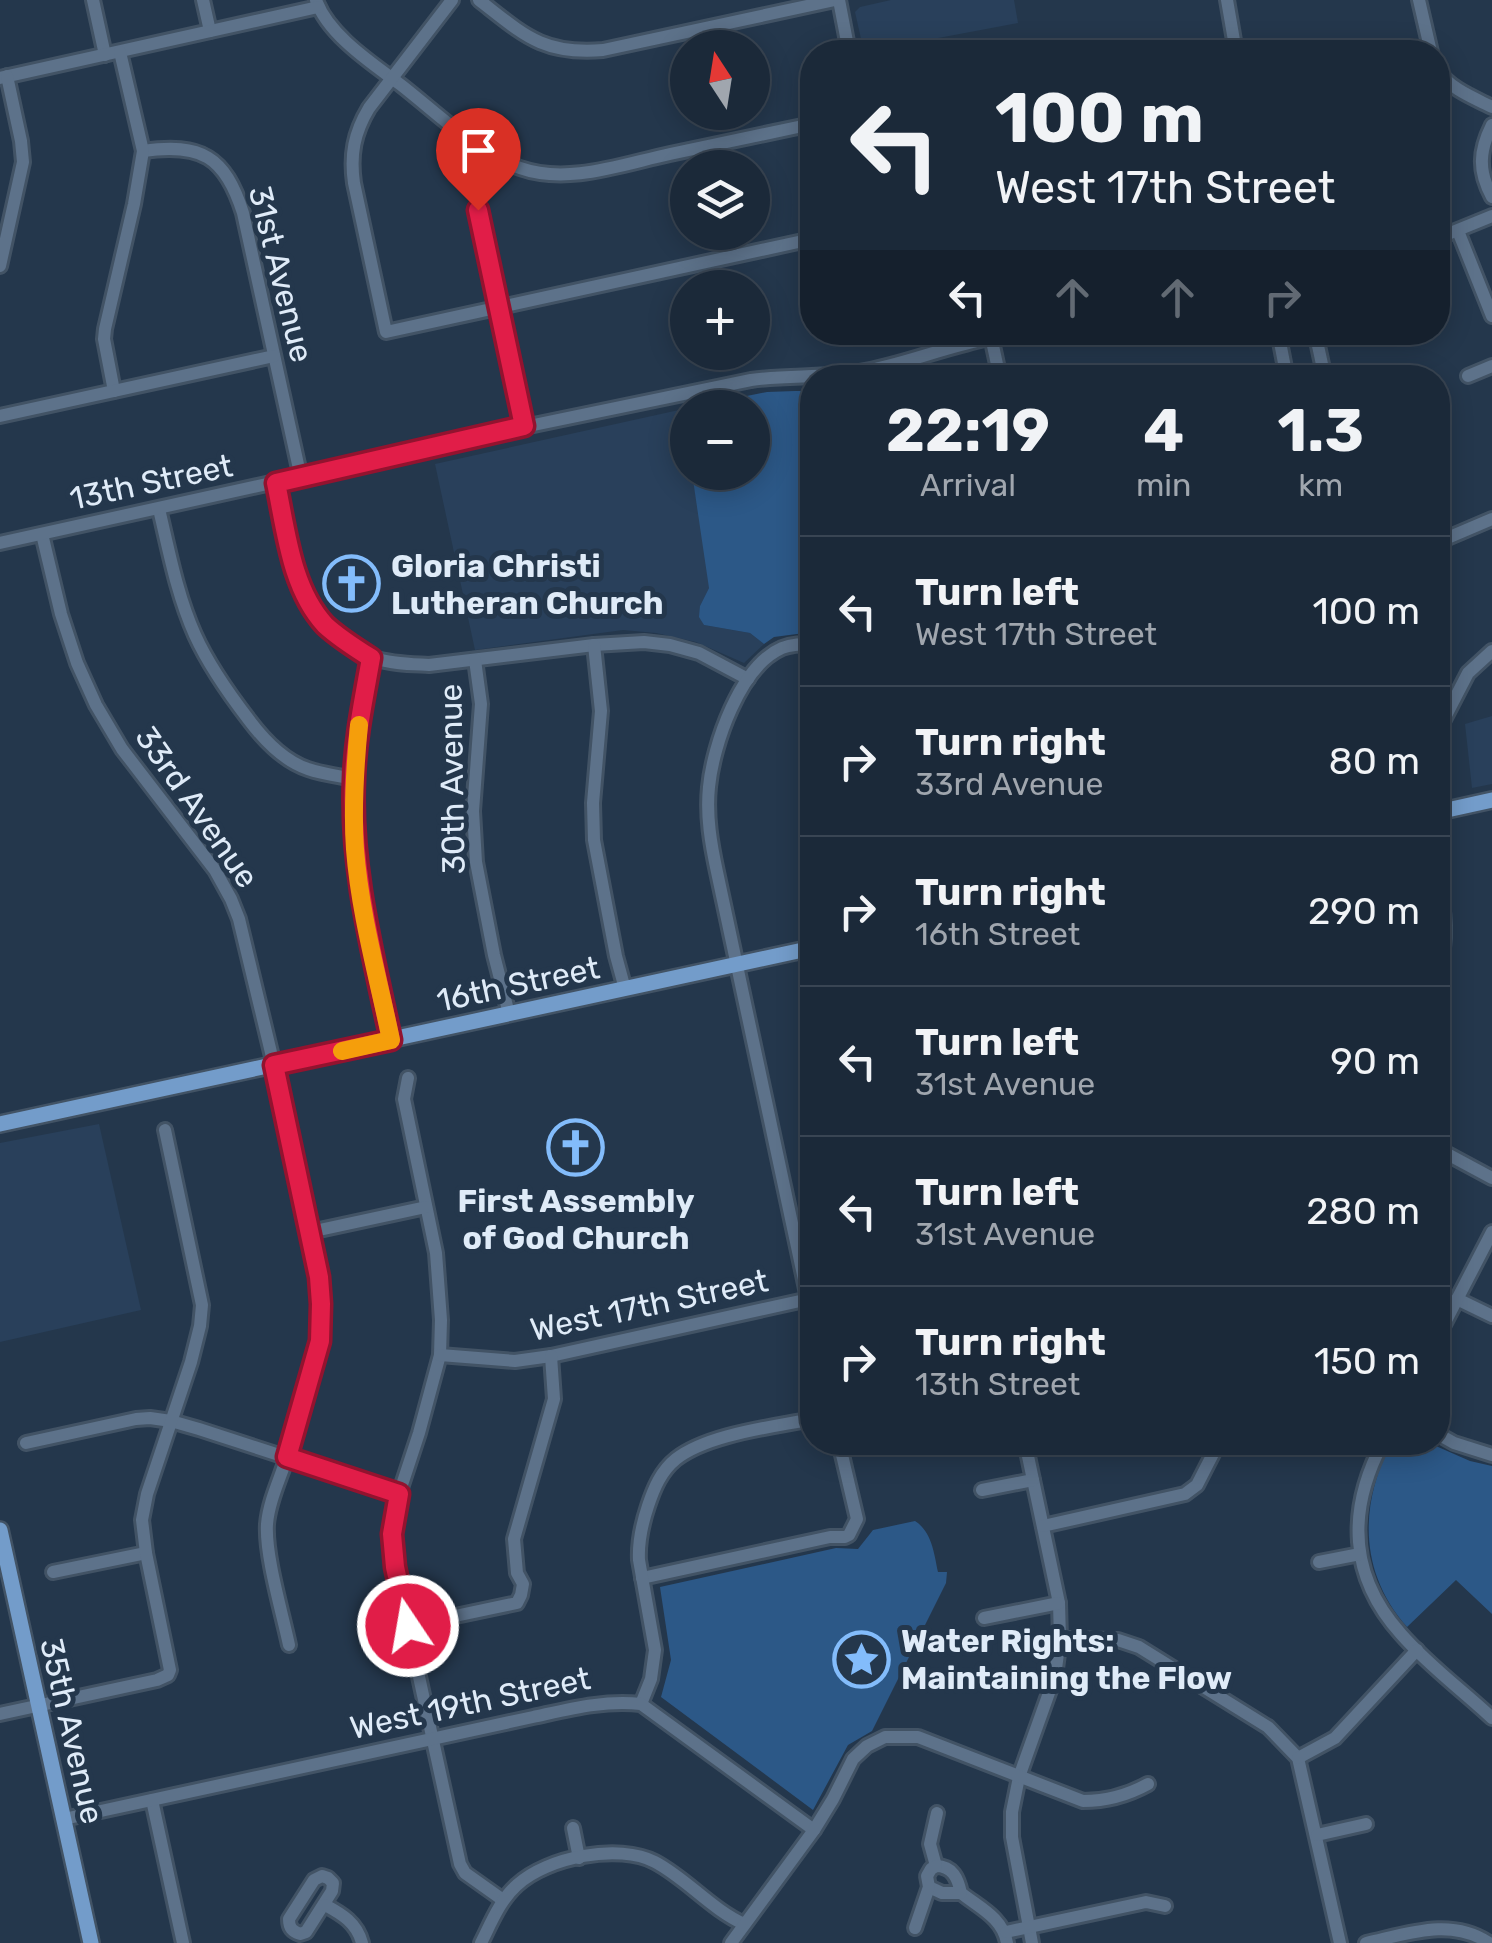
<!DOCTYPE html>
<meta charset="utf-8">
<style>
:root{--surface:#1b2939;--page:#283544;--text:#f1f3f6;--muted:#a0a6ae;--line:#394553}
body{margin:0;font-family:Rubik,sans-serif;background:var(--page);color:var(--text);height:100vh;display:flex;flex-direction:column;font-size:38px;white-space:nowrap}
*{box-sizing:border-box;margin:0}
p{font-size:32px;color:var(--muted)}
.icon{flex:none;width:55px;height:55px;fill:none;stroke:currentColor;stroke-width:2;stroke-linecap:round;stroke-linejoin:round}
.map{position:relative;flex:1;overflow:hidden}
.drawer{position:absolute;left:800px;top:365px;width:650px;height:1090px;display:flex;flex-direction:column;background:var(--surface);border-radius:40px;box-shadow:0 5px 25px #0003,0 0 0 2px var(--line)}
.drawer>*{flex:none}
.hud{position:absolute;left:800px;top:40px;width:650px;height:305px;border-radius:40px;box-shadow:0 5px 25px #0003,0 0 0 2px var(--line);background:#1b2939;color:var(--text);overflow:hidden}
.needle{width:65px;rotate:348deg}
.tools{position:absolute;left:670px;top:30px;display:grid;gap:20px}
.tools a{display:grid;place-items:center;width:100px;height:100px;border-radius:50%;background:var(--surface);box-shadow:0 5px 25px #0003,0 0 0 2px var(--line);font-size:50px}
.pin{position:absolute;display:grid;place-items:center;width:85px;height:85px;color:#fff;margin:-102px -42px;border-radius:50% 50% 50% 0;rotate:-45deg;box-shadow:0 0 10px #0007}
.pin .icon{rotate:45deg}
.me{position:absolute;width:110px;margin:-55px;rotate:348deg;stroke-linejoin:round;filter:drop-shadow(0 0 8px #0008)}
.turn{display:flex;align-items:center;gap:35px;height:210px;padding:0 30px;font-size:45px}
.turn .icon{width:130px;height:130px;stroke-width:2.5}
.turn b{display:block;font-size:70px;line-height:85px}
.lanes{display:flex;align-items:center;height:95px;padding:0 30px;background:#0003;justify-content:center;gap:50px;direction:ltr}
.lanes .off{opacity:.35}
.eta{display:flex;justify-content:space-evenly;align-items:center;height:170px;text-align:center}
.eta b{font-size:60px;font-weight:700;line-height:70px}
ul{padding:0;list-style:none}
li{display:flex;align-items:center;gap:30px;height:150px;padding:0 30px;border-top:2px solid var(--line)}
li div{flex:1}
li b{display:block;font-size:38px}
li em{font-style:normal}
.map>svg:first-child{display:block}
</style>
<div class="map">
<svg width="1492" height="1943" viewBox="0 0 1492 1943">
<rect width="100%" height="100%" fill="#24374c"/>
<!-- built -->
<g fill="#29405b">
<polygon points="891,0 1014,0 1018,23 864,52 855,12 860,7"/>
<polygon points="679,410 687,449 688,472 692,473 709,571 709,588 700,606 704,625 750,633 764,644 744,663 696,642 656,633 623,630 475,650 435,464"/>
<polygon points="1492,716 1492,784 1472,788 1465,724"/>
<polygon points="99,1124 141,1310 0,1342 0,1143"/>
</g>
<!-- green -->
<g fill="#2c5887">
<polygon points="795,391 812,391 812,632 774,637 764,644 750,633 704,625 699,617 700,606 709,588 692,473 752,472 752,408 692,407 767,392"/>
<path d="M 1391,1443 L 1429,1443 L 1470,1461 L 1492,1466 L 1492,1614 L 1456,1580 L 1407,1627 C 1359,1572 1359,1506 1391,1443 Z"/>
<path d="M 915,1521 C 932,1532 934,1553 938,1572 L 947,1572 L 946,1583 L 872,1731 L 848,1745 L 813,1810 L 661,1697 L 671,1660 L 660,1587 L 836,1548 L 858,1549 L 873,1530 Z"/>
</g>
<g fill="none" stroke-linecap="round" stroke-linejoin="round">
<defs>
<g id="minor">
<polyline points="93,0 105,55"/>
<polyline points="203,0 210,31"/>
<path d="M 316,0 C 328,35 373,64 401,85 C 437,113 477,153 520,168 C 568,185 623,164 670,154 C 718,144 765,134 812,124"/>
<path d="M 452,0 L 369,108 C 354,133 350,155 354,183 L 386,332 L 812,239"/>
<path d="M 479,0 C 524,35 543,55 603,50 L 835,0"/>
<polyline points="839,0 849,52"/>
<polyline points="1227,0 1236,52"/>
<polyline points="1419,0 1431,52"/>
<path d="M 1438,71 C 1451,89 1472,97 1492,107"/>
<polyline points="0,78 318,7"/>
<path d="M 1492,125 C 1479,151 1478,171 1492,197"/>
<path d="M 143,151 C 201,143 225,156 243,213 L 301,478"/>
<polyline points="492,155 478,185 478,210 524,427"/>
<polyline points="1458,231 1492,316"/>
<polyline points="1438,238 1492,216"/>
<polyline points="0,266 23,162 21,141 7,76"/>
<polyline points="990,332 1000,378"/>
<polyline points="1278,332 1287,378"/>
<polyline points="1315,332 1325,378"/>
<polyline points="1468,376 1492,366"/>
<polyline points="114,391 104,339 105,329 134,204 143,151 120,52"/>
<polyline points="0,416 274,356"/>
<path d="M 276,483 C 290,547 294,609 354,647 C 361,651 367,656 374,658 C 392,664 411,664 429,665 L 594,645 L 644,642 L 670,645 L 699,653 L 748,679"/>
<path d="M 159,509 C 169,551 177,595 195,635 C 209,666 229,694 249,720 C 264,740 284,761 308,769 C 322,774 339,776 354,779"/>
<path d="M 42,534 L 61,614 L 77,663 L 96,705 L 122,749 L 215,870 L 231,899 L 239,919 L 274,1065 L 319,1277 C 324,1344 308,1395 287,1457 C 280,1479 269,1501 267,1524 C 265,1555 282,1612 289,1645"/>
<polyline points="1438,542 1492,519"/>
<path d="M 0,543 L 524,427 L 751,380 C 787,375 824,378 860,372 C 896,366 929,353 965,344 C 982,339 1000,336 1018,332"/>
<path d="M 812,644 C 802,644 792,644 782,648 C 740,666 713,745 709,787 C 706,816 711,844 717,872 L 812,1317"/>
<polyline points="594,645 601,711 593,803 594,840 616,956 625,989"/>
<path d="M 371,658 C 364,698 355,739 354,780 C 350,869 372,954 391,1040"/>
<polyline points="475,660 481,704 473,811 476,862 494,955 509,1014"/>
<polyline points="1438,731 1468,673 1492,651"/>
<path d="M 1438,879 C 1444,909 1448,941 1438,971"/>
<polyline points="408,1078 404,1099 436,1253 441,1320 440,1355 419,1433 399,1494 393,1519 391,1535 395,1567 460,1864 465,1873 503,1900"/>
<polyline points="1438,1149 1492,1178"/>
<polyline points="310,1232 426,1207"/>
<polyline points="1457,1299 1492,1316"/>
<polyline points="1438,1336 1492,1232"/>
<polyline points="440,1355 515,1361 551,1356 809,1299"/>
<polyline points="1438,1434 1454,1443 1492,1455"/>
<polyline points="1025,1442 1059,1603 1060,1639 1055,1676 1019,1777 1012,1812 1012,1837 1032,1943"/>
<path d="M 1383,1442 C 1347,1510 1349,1576 1401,1634 C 1428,1665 1462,1690 1492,1718"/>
<polyline points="26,1443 136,1419 150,1418 171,1421 199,1429 399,1494"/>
<polyline points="982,1490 1033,1480"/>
<polyline points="1043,1526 1185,1494 1197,1485 1219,1442"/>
<polyline points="1319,1562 1360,1554"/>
<polyline points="53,1572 146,1553"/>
<polyline points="642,1578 830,1537 845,1537 849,1535 857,1519 839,1442"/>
<polyline points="984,1618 1059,1603"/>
<polyline points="408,1626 517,1603 521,1595 523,1584 517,1573 514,1539 554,1399 551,1356"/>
<polyline points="1060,1639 1118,1640 1139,1647 1268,1727 1298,1758 1340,1943"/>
<path d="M 641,1704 L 651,1679 L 655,1650 L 639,1560 C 638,1541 642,1524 648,1506 C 654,1488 661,1471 676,1459 C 708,1434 773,1427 812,1419"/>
<polyline points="0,1714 157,1680 168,1675 170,1670 146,1553 142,1520 147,1494 191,1362 200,1326 202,1305 165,1130"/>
<polyline points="1298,1758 1335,1738 1417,1650"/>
<polyline points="152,1800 183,1943"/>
<path d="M 64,1819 L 533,1717 C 570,1709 603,1700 641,1704 L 814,1830"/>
<polyline points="573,1828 579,1858"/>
<polyline points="1317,1835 1366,1824"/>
<path d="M 936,1866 C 953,1866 958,1879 961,1893 C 980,1908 1003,1918 1007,1943"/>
<polyline points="936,1866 930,1844 937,1813"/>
<path d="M 322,1876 L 328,1878 L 333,1883 L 332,1891 L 306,1932 L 300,1934 C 292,1931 289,1928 289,1919 L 314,1880 Z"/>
<polyline points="929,1887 942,1893 961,1893"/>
<path d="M 325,1905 C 342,1914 357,1923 362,1943"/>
<polyline points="915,1928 929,1887 927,1876 931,1869 936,1866"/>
<polyline points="1006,1932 1146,1902 1165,1906"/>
<path d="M 481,1943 C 491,1923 500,1900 517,1885 C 547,1857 619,1843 655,1862 C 687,1879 711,1909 744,1924"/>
<path d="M 731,1943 L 814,1830 L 833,1799 L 853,1759 L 867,1746 L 885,1737 L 918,1737 L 1083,1801 C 1106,1801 1128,1795 1148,1784"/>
<path d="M 1366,1943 C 1407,1934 1451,1917 1489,1943"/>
</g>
<g id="major">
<polyline points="1438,812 1492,800"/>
<polyline points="0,1124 812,948"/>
<polyline points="0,1530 91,1943"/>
</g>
</defs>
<!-- minor casing -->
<use href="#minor" stroke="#425365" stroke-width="18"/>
<!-- major casing -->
<use href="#major" stroke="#425365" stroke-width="20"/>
<!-- minor -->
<use href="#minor" stroke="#5d728a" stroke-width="12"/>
<!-- major -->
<use href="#major" stroke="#739cca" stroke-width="15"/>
</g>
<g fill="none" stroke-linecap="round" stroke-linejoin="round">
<defs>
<path id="route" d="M 408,1626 L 395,1567 L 392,1534 L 399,1494 L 287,1457 L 320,1341 L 321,1304 L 319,1277 L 274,1065 L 391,1040 C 373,954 350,869 354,780 C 355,739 364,698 371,658 C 355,648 339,638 325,625 C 291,588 286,530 276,483 L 524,426 L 478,210"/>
</defs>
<!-- route casing -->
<use href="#route" stroke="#92132f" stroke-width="25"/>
<!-- route -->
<use href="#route" stroke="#e11d48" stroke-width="18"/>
<!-- slow -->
<path stroke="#f59e0b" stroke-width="18" d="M 342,1051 L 391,1040 C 378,977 360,914 355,849 C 352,807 355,766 359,725"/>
</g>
<!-- icons -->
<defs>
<symbol id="church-ring" viewBox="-11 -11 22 22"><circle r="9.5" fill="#24374c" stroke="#83bcfb" stroke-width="1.5"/><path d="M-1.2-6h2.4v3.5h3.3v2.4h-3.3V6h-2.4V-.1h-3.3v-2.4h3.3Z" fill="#83bcfb"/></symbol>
<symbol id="sight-ring" viewBox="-11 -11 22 22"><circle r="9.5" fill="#24374c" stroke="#83bcfb" stroke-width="1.5"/><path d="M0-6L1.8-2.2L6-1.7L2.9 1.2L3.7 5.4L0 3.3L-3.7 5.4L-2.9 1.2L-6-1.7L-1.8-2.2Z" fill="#83bcfb"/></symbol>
</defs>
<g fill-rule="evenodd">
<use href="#church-ring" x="320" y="552" width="63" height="63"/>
<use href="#church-ring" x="544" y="1116" width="63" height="63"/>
<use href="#sight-ring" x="830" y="1628" width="63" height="63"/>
</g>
<g text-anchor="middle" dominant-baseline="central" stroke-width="10" stroke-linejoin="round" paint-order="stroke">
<!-- street labels -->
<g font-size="32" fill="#dfebf8" stroke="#24374c">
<text transform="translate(281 274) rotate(76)">31st Avenue</text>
<text transform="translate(151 482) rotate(-12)">13th Street</text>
<text transform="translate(452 779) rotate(-91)">30th Avenue</text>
<text transform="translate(197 807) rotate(55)">33rd Avenue</text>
<text transform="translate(518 984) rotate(-12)">16th Street</text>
<text transform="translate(649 1305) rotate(-12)">West 17th Street</text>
<text transform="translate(470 1703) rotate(-12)">West 19th Street</text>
<text transform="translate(72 1731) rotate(77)">35th Avenue</text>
</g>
<!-- poi labels -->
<g font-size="32" font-weight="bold" fill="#dfebf8" stroke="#24374c" text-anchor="start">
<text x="391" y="566">Gloria Christi<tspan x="391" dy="37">Lutheran Church</tspan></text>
<text x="576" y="1201" text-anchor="middle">First Assembly<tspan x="576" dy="37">of God Church</tspan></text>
<text x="901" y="1641">Water Rights:<tspan x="901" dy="37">Maintaining the Flow</tspan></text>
</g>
</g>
</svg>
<div class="tools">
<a><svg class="needle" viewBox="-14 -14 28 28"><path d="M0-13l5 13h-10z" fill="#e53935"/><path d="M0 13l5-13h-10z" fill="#a0a6ae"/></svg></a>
<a><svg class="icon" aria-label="layers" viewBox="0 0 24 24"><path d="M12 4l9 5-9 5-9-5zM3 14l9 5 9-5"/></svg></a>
<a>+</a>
<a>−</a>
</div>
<div class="pin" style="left:478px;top:210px;background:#d93025"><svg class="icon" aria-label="arrive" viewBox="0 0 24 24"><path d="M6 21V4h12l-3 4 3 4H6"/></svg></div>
<svg class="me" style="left:408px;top:1626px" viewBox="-20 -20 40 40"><circle r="17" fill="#e11d48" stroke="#fff" stroke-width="3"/><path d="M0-11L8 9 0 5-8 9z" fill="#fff"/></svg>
<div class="hud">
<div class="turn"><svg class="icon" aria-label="left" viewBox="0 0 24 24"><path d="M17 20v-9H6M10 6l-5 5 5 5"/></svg><div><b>100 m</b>West 17th Street</div></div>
<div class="lanes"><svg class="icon" aria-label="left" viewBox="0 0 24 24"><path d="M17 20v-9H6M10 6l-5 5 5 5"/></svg><svg class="icon off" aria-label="ahead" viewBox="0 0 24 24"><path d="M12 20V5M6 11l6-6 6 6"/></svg><svg class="icon off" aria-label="ahead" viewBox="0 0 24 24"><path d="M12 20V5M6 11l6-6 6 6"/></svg><svg class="icon off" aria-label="right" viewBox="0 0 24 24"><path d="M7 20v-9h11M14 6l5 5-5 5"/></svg></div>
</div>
<section class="drawer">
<div class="eta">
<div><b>22:19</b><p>Arrival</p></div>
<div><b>4</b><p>min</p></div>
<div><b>1.3</b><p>km</p></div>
</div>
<ul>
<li><svg class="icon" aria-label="left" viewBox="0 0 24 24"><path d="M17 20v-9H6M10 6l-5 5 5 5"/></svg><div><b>Turn left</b><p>West 17th Street</p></div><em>100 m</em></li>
<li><svg class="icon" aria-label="right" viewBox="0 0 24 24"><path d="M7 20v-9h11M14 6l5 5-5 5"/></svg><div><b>Turn right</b><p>33rd Avenue</p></div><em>80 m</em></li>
<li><svg class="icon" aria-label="right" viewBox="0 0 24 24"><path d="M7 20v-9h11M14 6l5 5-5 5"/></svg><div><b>Turn right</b><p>16th Street</p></div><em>290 m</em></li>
<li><svg class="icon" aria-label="left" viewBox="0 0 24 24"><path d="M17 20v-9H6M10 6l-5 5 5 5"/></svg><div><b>Turn left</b><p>31st Avenue</p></div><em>90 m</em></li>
<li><svg class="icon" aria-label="left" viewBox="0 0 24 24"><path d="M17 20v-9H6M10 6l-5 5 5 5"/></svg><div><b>Turn left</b><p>31st Avenue</p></div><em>280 m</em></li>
<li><svg class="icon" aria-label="right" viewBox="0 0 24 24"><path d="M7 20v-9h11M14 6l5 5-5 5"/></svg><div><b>Turn right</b><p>13th Street</p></div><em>150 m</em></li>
</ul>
</section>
</div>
